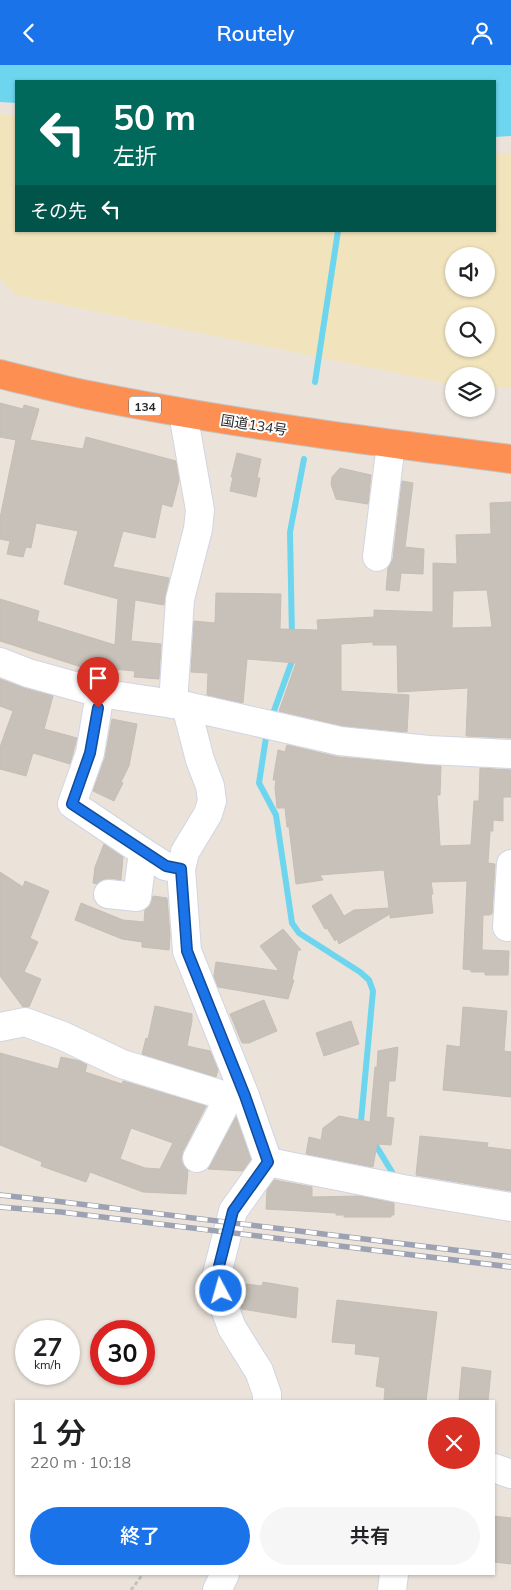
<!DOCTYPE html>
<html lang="ja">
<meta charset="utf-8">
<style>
:root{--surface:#fff;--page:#f6f6f6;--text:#202124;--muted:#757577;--accent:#1a73e8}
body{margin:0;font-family:Mulish,"Noto Sans JP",sans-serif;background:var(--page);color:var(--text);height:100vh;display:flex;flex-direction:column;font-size:19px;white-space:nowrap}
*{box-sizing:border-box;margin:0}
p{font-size:16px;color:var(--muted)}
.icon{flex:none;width:28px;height:28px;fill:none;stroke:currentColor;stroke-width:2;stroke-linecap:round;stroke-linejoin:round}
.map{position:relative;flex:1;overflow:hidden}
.panel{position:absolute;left:15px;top:1335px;width:480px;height:175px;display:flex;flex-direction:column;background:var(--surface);border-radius:0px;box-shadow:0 1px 4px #0004}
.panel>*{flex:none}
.guide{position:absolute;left:15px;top:15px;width:481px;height:152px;border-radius:0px;box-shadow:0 1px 4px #0004;background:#00695c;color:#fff;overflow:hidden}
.fabs{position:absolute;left:445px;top:182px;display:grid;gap:10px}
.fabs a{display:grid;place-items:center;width:50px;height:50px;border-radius:50%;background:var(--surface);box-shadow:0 1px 4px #0004;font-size:25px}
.speed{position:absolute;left:15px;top:1255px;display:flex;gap:10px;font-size:25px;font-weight:700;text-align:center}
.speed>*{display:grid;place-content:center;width:65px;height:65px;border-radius:50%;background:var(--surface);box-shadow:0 1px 4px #0004;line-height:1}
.speed small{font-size:12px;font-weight:400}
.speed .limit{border:8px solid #d22;background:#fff;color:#111}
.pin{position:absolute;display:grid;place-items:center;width:42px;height:42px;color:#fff;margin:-51px -21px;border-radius:50% 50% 50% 0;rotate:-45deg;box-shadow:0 0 5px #0007}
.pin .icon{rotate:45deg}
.me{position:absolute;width:55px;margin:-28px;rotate:354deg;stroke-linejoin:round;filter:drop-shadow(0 0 4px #0008)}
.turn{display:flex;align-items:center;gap:18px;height:105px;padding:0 15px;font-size:22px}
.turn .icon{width:65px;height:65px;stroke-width:2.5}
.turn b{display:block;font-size:35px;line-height:42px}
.then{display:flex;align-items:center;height:48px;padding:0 15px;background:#0003;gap:10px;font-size:19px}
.round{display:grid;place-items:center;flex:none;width:52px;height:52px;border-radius:26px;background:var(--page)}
.overview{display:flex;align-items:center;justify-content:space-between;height:85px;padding:0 15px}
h1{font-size:30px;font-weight:600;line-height:38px}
.action{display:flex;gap:10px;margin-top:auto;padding:10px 15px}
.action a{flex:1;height:58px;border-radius:30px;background:var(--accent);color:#fff;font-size:20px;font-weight:600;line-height:58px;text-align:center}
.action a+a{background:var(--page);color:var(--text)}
header{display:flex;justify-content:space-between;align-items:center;height:65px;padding:0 15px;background:var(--accent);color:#fff;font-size:22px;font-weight:600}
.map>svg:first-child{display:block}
</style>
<header><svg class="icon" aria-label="back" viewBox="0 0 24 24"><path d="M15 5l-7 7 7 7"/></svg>Routely<svg class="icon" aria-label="person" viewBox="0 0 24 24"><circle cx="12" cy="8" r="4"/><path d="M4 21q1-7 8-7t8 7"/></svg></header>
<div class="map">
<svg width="511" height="1525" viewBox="0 0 511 1525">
<rect width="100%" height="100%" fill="#ebe3da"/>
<!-- sand -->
<path fill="#f1e4bd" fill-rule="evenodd" d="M 0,49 L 16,51 L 16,166 L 495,166 L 495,88 L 511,88 L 511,322 L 486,322 L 486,311 L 454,311 L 454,320 L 15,230 L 0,213 ZM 454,191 L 486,191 L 486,224 L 454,224 ZM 454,251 L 486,251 L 486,284 L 454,284 Z"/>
<!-- water -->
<polygon fill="#6dd6ee" points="0,0 511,0 511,71 495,72 495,16 16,16 16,38 0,37"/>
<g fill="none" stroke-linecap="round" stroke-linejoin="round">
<!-- stream -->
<g stroke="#6dd6ee" stroke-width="6">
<polyline points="315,317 338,166"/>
<polyline points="292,573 290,467 304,394"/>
<polyline points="271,654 292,596 292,590"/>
<polyline points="267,666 259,718 276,750 292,858 299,868 360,907 369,915 373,926 361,1056 365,1061"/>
<polyline points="372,1074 392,1107"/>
</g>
</g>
<!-- building -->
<g fill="#c7c1b9" stroke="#c6beb4" fill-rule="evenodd">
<polygon points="0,338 23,344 24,340 39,344 30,375 83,384 86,372 176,396 179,415 172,442 162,439 155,473 123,466 113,502 169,513 164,540 135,535 131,576 161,579 159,614 134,612 135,606 101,603 100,608 0,576 0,534 39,546 37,556 115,580 118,534 64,519 78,466 36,458 31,483 26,482 23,492 7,489 10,476 0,474 0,453 16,375 0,372"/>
<polygon points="237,388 261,394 257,413 260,413 256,432 230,426 233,412 231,412"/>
<polygon points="340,403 371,410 368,439 336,434 331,419 332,412"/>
<polygon points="402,416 413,418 405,482 424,484 423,509 401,508 399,526 386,525 388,503 393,494"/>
<path d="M 511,437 L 511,673 L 466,671 L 468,623 L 398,627 L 397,580 L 373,580 L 373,577 L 341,579 L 341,626 L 409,630 L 407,667 L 343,661 L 279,646 L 296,598 L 247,594 L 243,638 L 207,630 L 208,608 L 191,607 L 194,556 L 215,558 L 216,528 L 281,529 L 280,564 L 318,565 L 317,555 L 374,552 L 374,545 L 433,547 L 433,498 L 457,499 L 456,470 L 491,469 L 490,438 ZM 487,525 L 492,562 L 452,563 L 453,526 Z"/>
<polygon points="0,614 24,623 53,631 44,664 77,673 70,699 33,688 26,711 0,704 0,682 13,646 0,641"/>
<polygon points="112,654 137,659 129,701 121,717 123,718 114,736 93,726 105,693"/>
<polygon points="287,680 338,692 441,701 440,730 437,730 440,781 471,780 474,736 479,736 480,703 511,705 511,732 503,732 503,756 493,755 493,766 490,766 488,798 495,799 492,849 490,849 490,850 483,850 482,885 509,886 508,910 485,910 485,907 471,907 471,905 463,904 467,816 431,817 433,829 431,829 433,848 390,853 390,849 339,879 337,874 335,876 327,863 325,864 312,841 331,829 344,851 354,845 389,843 384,805 320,810 323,815 296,819 289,762 287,762 285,743 277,743 275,722 276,715 273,715 278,685 285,687"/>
<polygon points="104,779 123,792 121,815 109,813 102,815 97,819 93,818 95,802"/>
<polygon points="0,807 23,822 25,816 49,826 30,873 38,877 24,907 41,914 29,942 23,942 0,911"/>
<polygon points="153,831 167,833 170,870 169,885 142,882 142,877 122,874 75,855 81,838 123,855 144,857 145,845 150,841"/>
<polygon points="283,864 301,885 298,885 292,915 294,915 288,934 218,922 214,911 216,897 279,906 260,881"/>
<polygon points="264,935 277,966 249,978 242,978 230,949"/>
<polygon points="155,941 192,949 192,956 187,981 210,986 218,1005 216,1012 142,989 146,973 148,974"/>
<polygon points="463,942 507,946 504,986 511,987 511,1032 443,1025 447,980 460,982"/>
<polygon points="351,956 359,979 324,991 316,968"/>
<polygon points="398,982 395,1016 389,1016 386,1052 394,1053 391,1080 377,1079 373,1102 306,1089 309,1072 321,1075 323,1063 339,1051 370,1057 375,1002 377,1002 378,986"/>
<path d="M 0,988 L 58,1004 L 61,992 L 80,996 L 87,1000 L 85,1007 L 122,1019 L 123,1016 L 206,1041 L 183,1086 L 181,1094 L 184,1101 L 188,1105 L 186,1129 L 143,1127 L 90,1107 L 86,1117 L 41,1101 L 42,1097 L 0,1080 ZM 131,1063 L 173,1078 L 160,1104 L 145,1103 L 120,1094 Z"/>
<polygon points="236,1052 251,1094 243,1106 208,1104"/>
<polygon points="420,1071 488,1078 487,1082 511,1085 511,1126 416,1110"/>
<polygon points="274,1115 312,1122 312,1132 360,1131 394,1138 394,1150 391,1150 391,1152 344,1152 344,1150 336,1150 336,1148 266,1144 267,1125"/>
<polygon points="263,1217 298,1223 296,1253 242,1244 237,1222 245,1223 246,1219 262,1221"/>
<polygon points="337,1235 437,1247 426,1336 384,1336 385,1323 376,1321 380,1292 355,1289 356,1279 332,1277"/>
<polygon points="462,1302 491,1306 488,1336 459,1336"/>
<polygon points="494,1451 511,1453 511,1499 494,1497"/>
</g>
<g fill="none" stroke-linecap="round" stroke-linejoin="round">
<defs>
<g id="minor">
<polyline points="377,492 391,379"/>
<polyline points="0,597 28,608 100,628 186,641 340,676 429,685 511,689"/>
<polyline points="100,628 90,688 72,739 143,787"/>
<polyline points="173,639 180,534 198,464 200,445 183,348"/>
<polyline points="186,641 200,695 210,721 212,736 208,749 185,787 181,804 187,886 245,1031 268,1097 233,1146 217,1209 225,1244 232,1263 259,1306 267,1329 267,1336"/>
<polyline points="108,829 137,832 143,787 165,801 181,804"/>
<polyline points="507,862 511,799"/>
<polyline points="0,962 25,957 63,971 122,999 229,1032 245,1031"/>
<polyline points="197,1093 229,1032"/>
<polyline points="268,1097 403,1124 511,1142"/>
<polyline points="494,1403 511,1409"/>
<polyline points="217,1525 225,1509"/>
<polyline points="392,1525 394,1509"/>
</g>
<path id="highway" d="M 0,309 C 29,316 59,324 88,330 C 228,358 369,376 511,394"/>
</defs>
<!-- minor casing -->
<use href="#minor" stroke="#d0d5e2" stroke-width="30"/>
<!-- highway casing -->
<use href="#highway" stroke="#c3c3c3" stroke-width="30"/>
<!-- path -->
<polyline stroke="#c3c3c3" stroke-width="3" stroke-dasharray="4 2.5" stroke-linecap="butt" points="131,1525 143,1509"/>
<!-- minor -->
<use href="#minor" stroke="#fff" stroke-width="28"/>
<!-- highway -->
<use href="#highway" stroke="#fe8f53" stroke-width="28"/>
<defs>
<g id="rail">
<polyline points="0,1130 63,1137 511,1192"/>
<polyline points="0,1142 61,1147 511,1202"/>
</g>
</defs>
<!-- rail casing -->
<use href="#rail" stroke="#9da2b3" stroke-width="5.5"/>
<!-- rail -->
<use href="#rail" stroke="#fff" stroke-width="4" stroke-dasharray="11" stroke-linecap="butt"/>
</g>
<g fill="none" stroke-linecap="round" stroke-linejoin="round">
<defs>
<polyline id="route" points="98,643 90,688 72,739 166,801 181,804 187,886 245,1031 268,1097 233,1146 217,1209 221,1226"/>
</defs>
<!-- route casing -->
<use href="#route" stroke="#114b97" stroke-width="12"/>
<!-- route -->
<use href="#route" stroke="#1a73e8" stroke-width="9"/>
</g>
<g text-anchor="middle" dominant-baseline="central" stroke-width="4" stroke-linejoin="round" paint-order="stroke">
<!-- shield labels -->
<rect fill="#fff" stroke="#696969" stroke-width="1" x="129" y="331.5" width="32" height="19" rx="4"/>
<g font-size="12" font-weight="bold" fill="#292929">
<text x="145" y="341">134</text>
</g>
<!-- street labels -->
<g font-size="14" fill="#292929" stroke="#fff">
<text transform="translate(254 360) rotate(9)">国道134号</text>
</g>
</g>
</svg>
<div class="fabs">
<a><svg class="icon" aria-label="sound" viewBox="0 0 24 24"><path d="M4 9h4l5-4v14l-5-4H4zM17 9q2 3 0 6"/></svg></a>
<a><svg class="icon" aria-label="search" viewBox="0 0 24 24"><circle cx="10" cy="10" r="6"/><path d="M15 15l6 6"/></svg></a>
<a><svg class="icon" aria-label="layers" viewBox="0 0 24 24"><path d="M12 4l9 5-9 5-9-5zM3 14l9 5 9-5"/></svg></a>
</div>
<div class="speed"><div>27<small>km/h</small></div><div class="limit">30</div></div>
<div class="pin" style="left:98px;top:643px;background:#d93025"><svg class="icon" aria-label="arrive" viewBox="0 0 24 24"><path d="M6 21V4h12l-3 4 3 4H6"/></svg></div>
<svg class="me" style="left:221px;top:1226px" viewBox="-20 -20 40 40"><circle r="17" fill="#1a73e8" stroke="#fff" stroke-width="3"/><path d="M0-11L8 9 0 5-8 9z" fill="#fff"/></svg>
<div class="guide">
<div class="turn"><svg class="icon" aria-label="left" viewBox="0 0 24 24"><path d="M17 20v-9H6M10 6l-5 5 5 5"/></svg><div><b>50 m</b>左折</div></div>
<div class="then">その先<svg class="icon" aria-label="left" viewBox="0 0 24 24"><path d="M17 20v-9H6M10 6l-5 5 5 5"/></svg></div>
</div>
<section class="panel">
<div class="overview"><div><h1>1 分</h1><p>220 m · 10:18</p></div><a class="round" style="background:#d93025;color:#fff"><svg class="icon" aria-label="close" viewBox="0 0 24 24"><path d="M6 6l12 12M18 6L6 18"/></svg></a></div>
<div class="action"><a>終了</a><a>共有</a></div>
</section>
</div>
